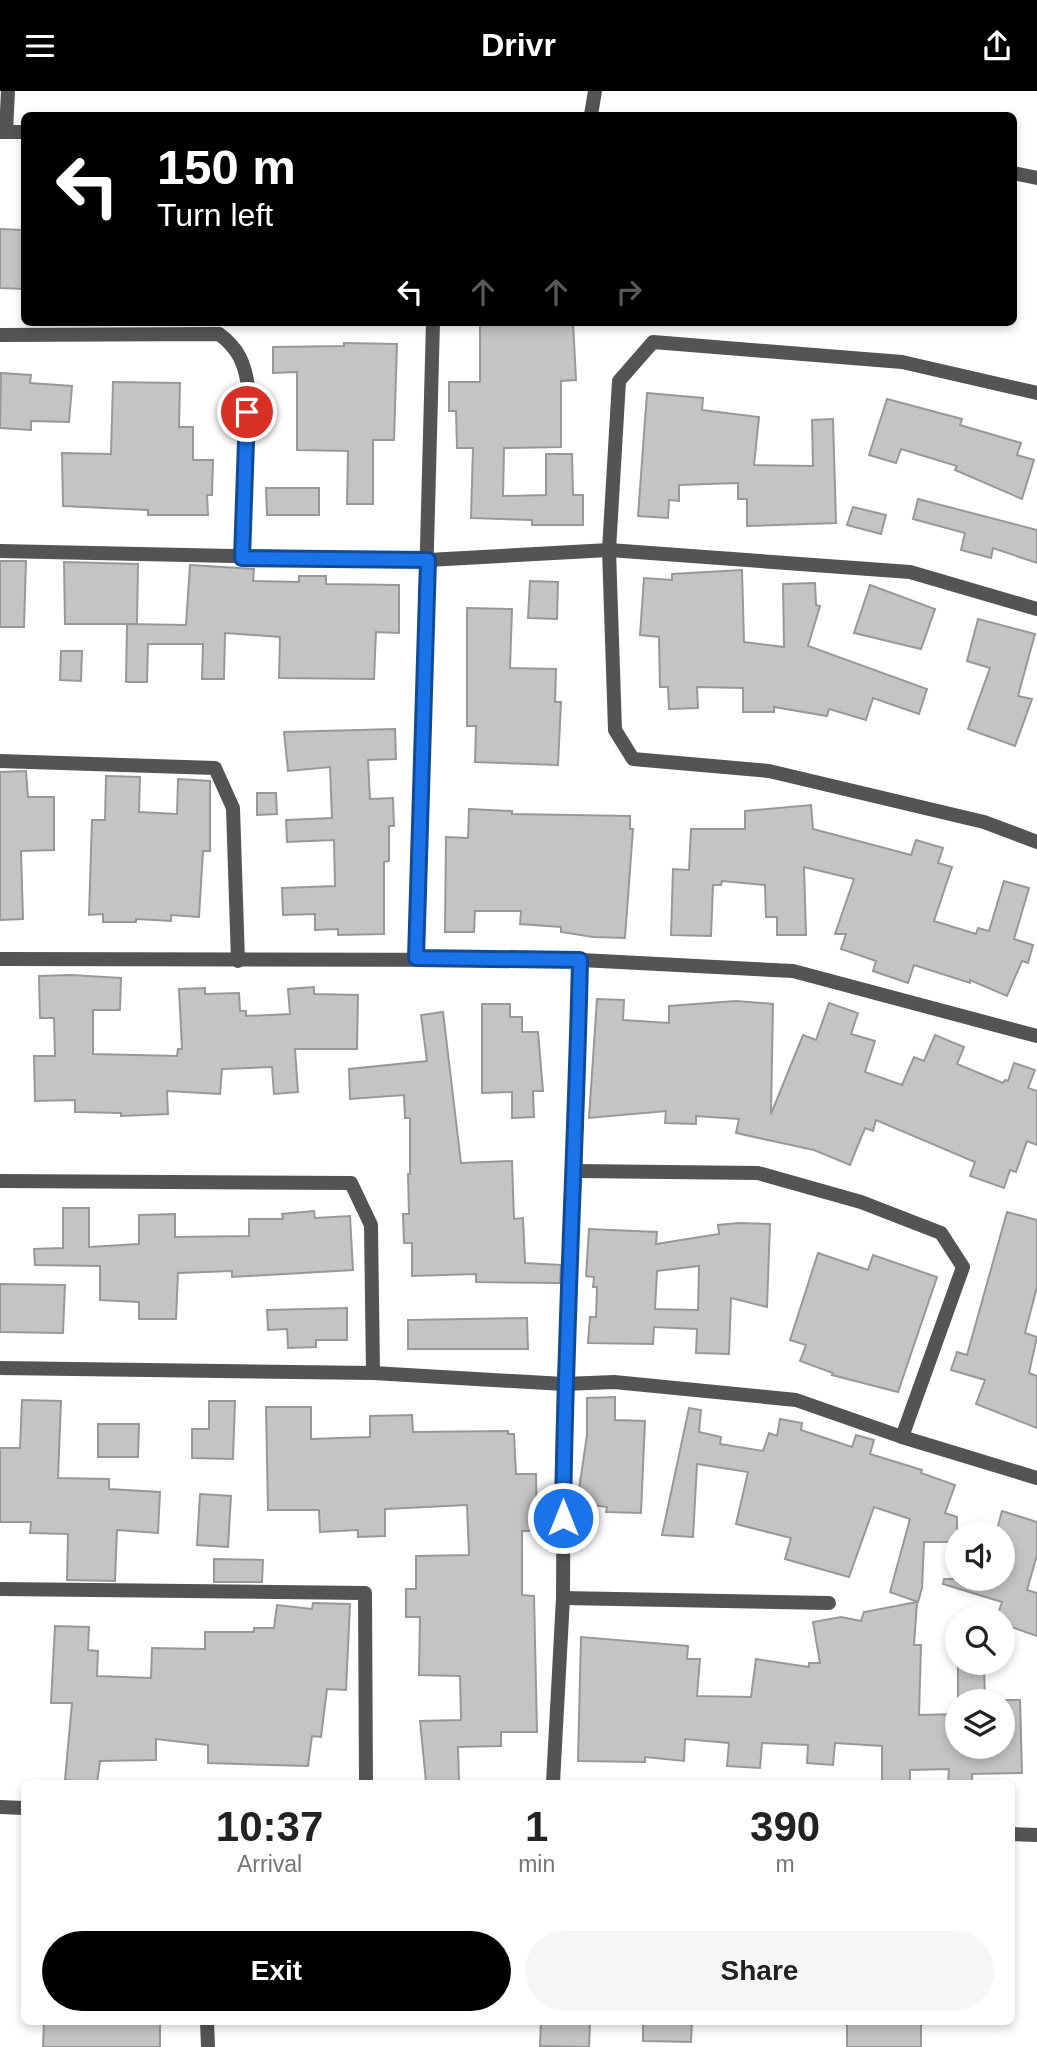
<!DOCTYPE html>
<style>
:root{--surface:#fff;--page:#f6f6f6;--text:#222;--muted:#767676;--accent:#000}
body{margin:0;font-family:Arial,sans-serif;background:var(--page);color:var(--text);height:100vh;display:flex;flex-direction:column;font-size:26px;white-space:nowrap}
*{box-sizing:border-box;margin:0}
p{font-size:23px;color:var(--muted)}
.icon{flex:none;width:38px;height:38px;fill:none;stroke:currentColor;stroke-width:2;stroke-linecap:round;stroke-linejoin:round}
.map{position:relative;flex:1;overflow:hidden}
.panel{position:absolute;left:21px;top:1689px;width:994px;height:245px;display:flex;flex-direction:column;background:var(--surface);border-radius:10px;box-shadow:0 4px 10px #0003}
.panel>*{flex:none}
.guide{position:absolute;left:21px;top:21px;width:996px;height:214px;border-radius:10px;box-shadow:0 4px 10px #0003;background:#000;color:#fff;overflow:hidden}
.tools{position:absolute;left:945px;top:1430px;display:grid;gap:14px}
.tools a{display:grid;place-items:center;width:70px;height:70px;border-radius:50%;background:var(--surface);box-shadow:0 4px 10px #0003;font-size:35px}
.pin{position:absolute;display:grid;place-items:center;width:60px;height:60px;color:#fff;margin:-30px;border:4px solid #fff;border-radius:50%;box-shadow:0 2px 7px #0007}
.me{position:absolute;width:77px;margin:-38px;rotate:0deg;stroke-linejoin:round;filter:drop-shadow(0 0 5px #0008)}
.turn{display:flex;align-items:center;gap:24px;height:147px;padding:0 21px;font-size:32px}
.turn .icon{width:91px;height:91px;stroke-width:2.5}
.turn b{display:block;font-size:49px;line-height:60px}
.lanes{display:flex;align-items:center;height:66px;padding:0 21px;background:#0003;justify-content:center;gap:35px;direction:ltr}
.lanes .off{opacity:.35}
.eta{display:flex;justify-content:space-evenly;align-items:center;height:119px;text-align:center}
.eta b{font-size:42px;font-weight:600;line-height:49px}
.cta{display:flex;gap:14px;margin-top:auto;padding:14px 21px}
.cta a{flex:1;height:80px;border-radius:42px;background:var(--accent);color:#fff;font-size:28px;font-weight:600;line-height:80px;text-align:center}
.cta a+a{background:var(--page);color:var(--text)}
header{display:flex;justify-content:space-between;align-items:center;height:91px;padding:0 21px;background:var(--accent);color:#fff;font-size:32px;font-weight:600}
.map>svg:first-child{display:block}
</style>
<header><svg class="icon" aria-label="menu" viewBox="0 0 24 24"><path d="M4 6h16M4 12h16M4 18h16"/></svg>Drivr<svg class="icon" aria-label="share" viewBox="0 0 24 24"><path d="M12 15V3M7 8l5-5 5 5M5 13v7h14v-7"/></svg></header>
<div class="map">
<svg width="1037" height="1956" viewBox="0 0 1037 1956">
<rect width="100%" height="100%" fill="#fff"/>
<!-- building -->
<g fill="#c4c4c4" stroke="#989898" stroke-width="2" fill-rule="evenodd">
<polygon points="0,138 24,139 24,198 0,197"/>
<polygon points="480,231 573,231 576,289 561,290 561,356 504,357 503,405 546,404 546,363 572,363 573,404 583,404 583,434 532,434 532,429 471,427 473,357 457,357 456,320 449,320 449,291 480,291"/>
<polygon points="344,252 397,253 394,349 373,349 373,413 347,413 348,360 297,359 297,281 273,282 273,256 344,255"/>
<polygon points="1,282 31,284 30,292 72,295 69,331 31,330 31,339 0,337"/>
<polygon points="113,291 180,292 179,336 193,336 193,369 213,369 212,404 207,404 208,424 148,424 148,419 63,415 62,362 111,363"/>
<polygon points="647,302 703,307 702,319 759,326 754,374 813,375 812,329 833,328 836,432 747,435 747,408 738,408 738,392 679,394 679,410 669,409 668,427 638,425"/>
<polygon points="887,308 962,328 960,334 1021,352 1017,364 1034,369 1022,408 955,379 957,375 901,358 896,372 869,364"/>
<polygon points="266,397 319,397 319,424 267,424"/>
<polygon points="918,408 1037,439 1037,472 993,457 991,467 961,459 965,442 913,428"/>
<polygon points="853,416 886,424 881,443 847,434"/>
<polygon points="0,470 26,470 24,536 0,536"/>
<polygon points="64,471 138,473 137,533 65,533"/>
<polygon points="190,474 254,478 253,490 299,491 299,485 326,485 326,493 399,494 399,542 376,541 374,588 279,587 280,546 225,542 224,588 202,588 203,553 148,553 147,591 126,591 127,533 186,534"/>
<polygon points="742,479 744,551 784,556 783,493 815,492 816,514 820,515 808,555 927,598 919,623 873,607 866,629 829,618 827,625 774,616 774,621 743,621 743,597 697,596 698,617 669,618 668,596 660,596 659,546 640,544 644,487 672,489 672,483"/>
<polygon points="530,490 558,491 557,528 528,527"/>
<polygon points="870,494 935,518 921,558 854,542"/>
<polygon points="467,517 512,518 510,577 556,578 555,611 561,611 558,674 475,671 476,635 467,635"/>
<polygon points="978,528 1035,543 1018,605 1032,608 1015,655 968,638 990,577 967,570"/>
<polygon points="61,560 82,560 81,590 60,589"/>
<polygon points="395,638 396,668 368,669 370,708 393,707 394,735 389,735 389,770 384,771 384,843 338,844 338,838 315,839 315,823 283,824 282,797 335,795 334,749 287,751 286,729 332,727 330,676 288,680 284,641"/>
<polygon points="26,680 28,706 54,706 54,759 21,760 23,828 0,829 0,681"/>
<polygon points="106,685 140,686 139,721 177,723 178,688 210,690 210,760 203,760 199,826 171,824 171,830 136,828 136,831 103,831 103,823 89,824 92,729 105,729"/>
<polygon points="257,702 276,702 277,723 257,724"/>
<polygon points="811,714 813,738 911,764 916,749 943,757 938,772 952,776 934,830 976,843 978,837 989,840 1004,790 1029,797 1014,848 1033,854 1028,872 1022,870 1007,905 970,889 970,892 914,874 908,892 873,880 876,870 841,858 846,843 835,843 854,788 804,776 806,844 777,844 777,826 766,826 765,794 722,790 721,794 713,794 711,845 671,844 673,778 689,779 691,738 745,738 745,720"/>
<polygon points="469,718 512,720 512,723 630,725 630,738 633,738 625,847 593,846 561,841 561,836 520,833 521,820 475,820 474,841 445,841 446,746 468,747"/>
<polygon points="71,884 121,887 120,919 93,919 93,963 177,965 178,958 182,958 179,898 205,897 205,903 239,902 240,920 246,920 246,925 290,923 288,898 314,896 314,903 358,904 357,958 295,958 298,1001 274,1003 272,976 222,978 220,1003 167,1000 168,1023 121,1025 121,1022 75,1021 75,1009 35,1010 34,965 55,965 54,927 40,927 39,885"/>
<polygon points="597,908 624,909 623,929 669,932 669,915 736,910 773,913 771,1023 803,944 816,949 829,912 858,922 851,943 875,950 865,981 902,994 914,966 924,970 935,944 964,956 957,973 1003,992 1005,989 1008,990 1014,972 1035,979 1028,997 1037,1000 1037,1054 1027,1050 1016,1081 1010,1079 1004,1097 970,1085 975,1071 876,1029 873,1040 865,1037 850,1074 814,1059 736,1042 739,1028 696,1025 696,1033 665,1032 666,1020 589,1027"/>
<polygon points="482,913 510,913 510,926 522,926 522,941 538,941 543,1000 533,1000 534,1026 512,1027 512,1001 482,1002"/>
<polygon points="443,921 461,1072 512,1070 514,1128 523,1127 525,1172 561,1174 560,1192 476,1191 476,1183 412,1185 412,1152 404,1152 403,1123 409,1123 408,1083 410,1083 410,1027 405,1027 404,1004 350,1008 349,978 427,970 421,924"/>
<polygon points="63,1117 89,1117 89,1156 139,1153 139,1124 175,1123 175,1146 249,1145 249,1128 283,1128 282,1123 314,1120 315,1127 350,1125 353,1179 232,1186 232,1180 178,1182 176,1228 139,1228 139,1211 100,1209 100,1175 35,1174 34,1158 63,1157"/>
<polygon points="1007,1121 1037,1129 1037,1196 1025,1242 1037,1246 1029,1282 1037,1285 1037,1337 976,1313 985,1289 951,1279 957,1261 967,1264"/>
<path d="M 739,1132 L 770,1133 L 767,1216 L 731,1207 L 729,1263 L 696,1262 L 697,1238 L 654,1236 L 653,1253 L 588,1252 L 590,1226 L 596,1226 L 597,1196 L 593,1196 L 594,1186 L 586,1185 L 589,1138 L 657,1141 L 656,1153 L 719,1143 L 718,1134 ZM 699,1175 L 698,1219 L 655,1218 L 657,1180 Z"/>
<polygon points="818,1162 868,1179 873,1164 937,1186 898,1301 832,1284 833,1282 800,1270 806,1254 790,1249"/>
<polygon points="0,1193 65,1194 63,1242 0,1241"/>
<polygon points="347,1217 347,1249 316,1249 316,1256 288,1257 287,1238 268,1239 267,1219"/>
<polygon points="527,1227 528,1258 408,1258 408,1229"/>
<polygon points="615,1306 615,1329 645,1330 641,1422 606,1421 607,1416 577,1412 587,1344 587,1307"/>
<polygon points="22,1309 61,1310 58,1387 109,1388 109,1398 160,1401 158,1442 117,1439 115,1490 67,1489 68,1443 30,1442 31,1431 0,1431 0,1357 20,1357"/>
<polygon points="209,1310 235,1310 233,1368 192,1367 192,1338 209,1338"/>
<polygon points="266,1316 311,1316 311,1348 370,1346 370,1325 412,1324 413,1341 508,1340 508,1343 514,1343 516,1383 536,1383 537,1440 522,1440 522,1504 534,1505 537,1641 501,1641 501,1655 458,1656 459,1690 426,1691 420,1630 461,1629 460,1585 419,1584 420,1526 406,1526 406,1498 416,1498 416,1465 469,1464 467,1414 385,1418 385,1445 358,1446 358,1439 320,1441 319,1419 268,1419"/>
<polygon points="689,1317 701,1319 699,1341 721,1346 720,1353 763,1360 769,1342 777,1345 780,1328 802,1332 801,1339 852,1356 856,1344 874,1349 870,1363 922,1379 921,1382 955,1394 945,1422 957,1426 957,1451 924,1451 922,1497 918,1511 890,1501 910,1428 874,1416 849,1486 785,1468 791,1447 736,1433 748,1381 697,1373 693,1446 662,1444"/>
<polygon points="98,1333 139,1333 138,1366 98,1366"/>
<polygon points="200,1403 231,1405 228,1456 197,1454"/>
<polygon points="1002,1420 1037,1431 1037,1464 1027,1499 1037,1502 1037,1545 1003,1533 1003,1526 997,1526 1002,1511 943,1493 944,1488 1003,1488 1003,1442 996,1442"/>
<polygon points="214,1468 263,1469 262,1491 214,1491"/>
<polygon points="917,1511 914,1554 921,1554 919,1624 957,1623 957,1656 985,1656 986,1659 987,1656 1003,1656 1003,1609 1020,1609 1022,1682 972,1683 972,1692 948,1692 949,1678 910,1679 910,1692 882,1692 882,1655 835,1652 833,1674 807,1672 808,1654 762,1652 760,1677 727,1675 729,1652 685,1648 684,1670 645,1666 645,1671 578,1670 581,1546 688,1555 687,1568 700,1568 697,1605 751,1606 756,1568 809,1576 809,1572 820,1572 813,1531 841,1526 861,1530 864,1521"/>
<polygon points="313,1512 350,1513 346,1599 327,1598 321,1646 312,1645 308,1675 208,1672 208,1654 156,1648 156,1669 100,1670 97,1692 65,1689 72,1612 51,1612 55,1535 89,1536 88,1559 98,1560 97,1585 151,1587 152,1557 205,1558 205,1541 254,1541 254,1537 274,1537 277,1514 312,1518"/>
<polygon points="958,1572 984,1572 985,1610 958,1610"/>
<polygon points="44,1930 160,1930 160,1956 43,1956"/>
<polygon points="541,1930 590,1932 589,1956 540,1955"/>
<polygon points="643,1930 692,1930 691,1951 643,1950"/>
<rect x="847" y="1930" width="74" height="26"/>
</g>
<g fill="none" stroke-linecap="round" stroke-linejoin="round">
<!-- minor -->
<g stroke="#545454" stroke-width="14">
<polyline points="591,24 595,0"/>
<polyline points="0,41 24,41"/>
<polyline points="6,41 8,0"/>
<polyline points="1013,82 1037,87"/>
<path d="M 0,244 L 219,243 C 238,257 245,272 248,296 L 242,468"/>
<polyline points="1037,302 902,271 653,251 619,290 609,459 615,639 633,668 769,680 984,731 1037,751"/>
<polyline points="0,460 428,469 609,459 910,481 1037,518"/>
<polyline points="0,670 215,677 233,717 238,870"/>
<polyline points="416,867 433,231"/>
<polyline points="0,868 581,869 793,880 1037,945"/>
<polyline points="575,1080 758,1082 861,1111 941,1142 963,1176 902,1346"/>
<polyline points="0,1090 351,1092 371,1134 373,1282"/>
<polyline points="0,1277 373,1282 564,1293 614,1291 796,1309 902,1346 1037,1387"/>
<polyline points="0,1498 365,1502 366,1692"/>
<polyline points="563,1507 829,1512"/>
<polyline points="553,1692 563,1507 564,1293 575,1080 581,869"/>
<polyline points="0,1716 24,1717"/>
<polyline points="1012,1743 1037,1744"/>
<polyline points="207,1930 208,1956"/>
</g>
</g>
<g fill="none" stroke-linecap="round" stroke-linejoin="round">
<defs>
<path id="route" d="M 247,321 L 242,467 L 428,469 L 416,867 L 580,869 C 576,1055 565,1241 563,1427"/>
</defs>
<!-- route casing -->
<use href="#route" stroke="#114b97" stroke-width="18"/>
<!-- route -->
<use href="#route" stroke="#1a73e8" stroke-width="12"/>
</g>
</svg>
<div class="tools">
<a><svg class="icon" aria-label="sound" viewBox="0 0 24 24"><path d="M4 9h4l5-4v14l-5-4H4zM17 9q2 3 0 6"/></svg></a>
<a><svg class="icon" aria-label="search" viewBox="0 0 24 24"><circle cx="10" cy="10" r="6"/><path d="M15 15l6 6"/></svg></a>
<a><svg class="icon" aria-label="layers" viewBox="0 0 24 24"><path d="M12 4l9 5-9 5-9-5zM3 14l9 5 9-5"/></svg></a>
</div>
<div class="pin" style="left:247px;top:321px;background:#d93025"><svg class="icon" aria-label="arrive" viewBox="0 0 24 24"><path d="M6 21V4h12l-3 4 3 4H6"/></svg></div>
<svg class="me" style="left:563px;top:1427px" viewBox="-20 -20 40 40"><circle r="17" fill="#1a73e8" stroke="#fff" stroke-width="3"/><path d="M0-11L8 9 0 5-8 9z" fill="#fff"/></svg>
<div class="guide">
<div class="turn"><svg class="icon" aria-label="left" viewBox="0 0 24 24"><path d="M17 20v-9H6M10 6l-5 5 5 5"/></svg><div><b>150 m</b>Turn left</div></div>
<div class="lanes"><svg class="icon" aria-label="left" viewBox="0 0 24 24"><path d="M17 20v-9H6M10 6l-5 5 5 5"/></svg><svg class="icon off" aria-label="ahead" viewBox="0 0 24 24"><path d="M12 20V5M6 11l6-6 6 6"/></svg><svg class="icon off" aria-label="ahead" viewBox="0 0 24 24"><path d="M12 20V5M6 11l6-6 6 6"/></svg><svg class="icon off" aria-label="right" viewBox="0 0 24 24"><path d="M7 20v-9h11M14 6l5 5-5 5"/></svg></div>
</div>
<section class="panel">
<div class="eta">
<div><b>10:37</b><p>Arrival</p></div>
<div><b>1</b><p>min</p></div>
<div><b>390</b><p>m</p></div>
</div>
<div class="cta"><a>Exit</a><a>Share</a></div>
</section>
</div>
